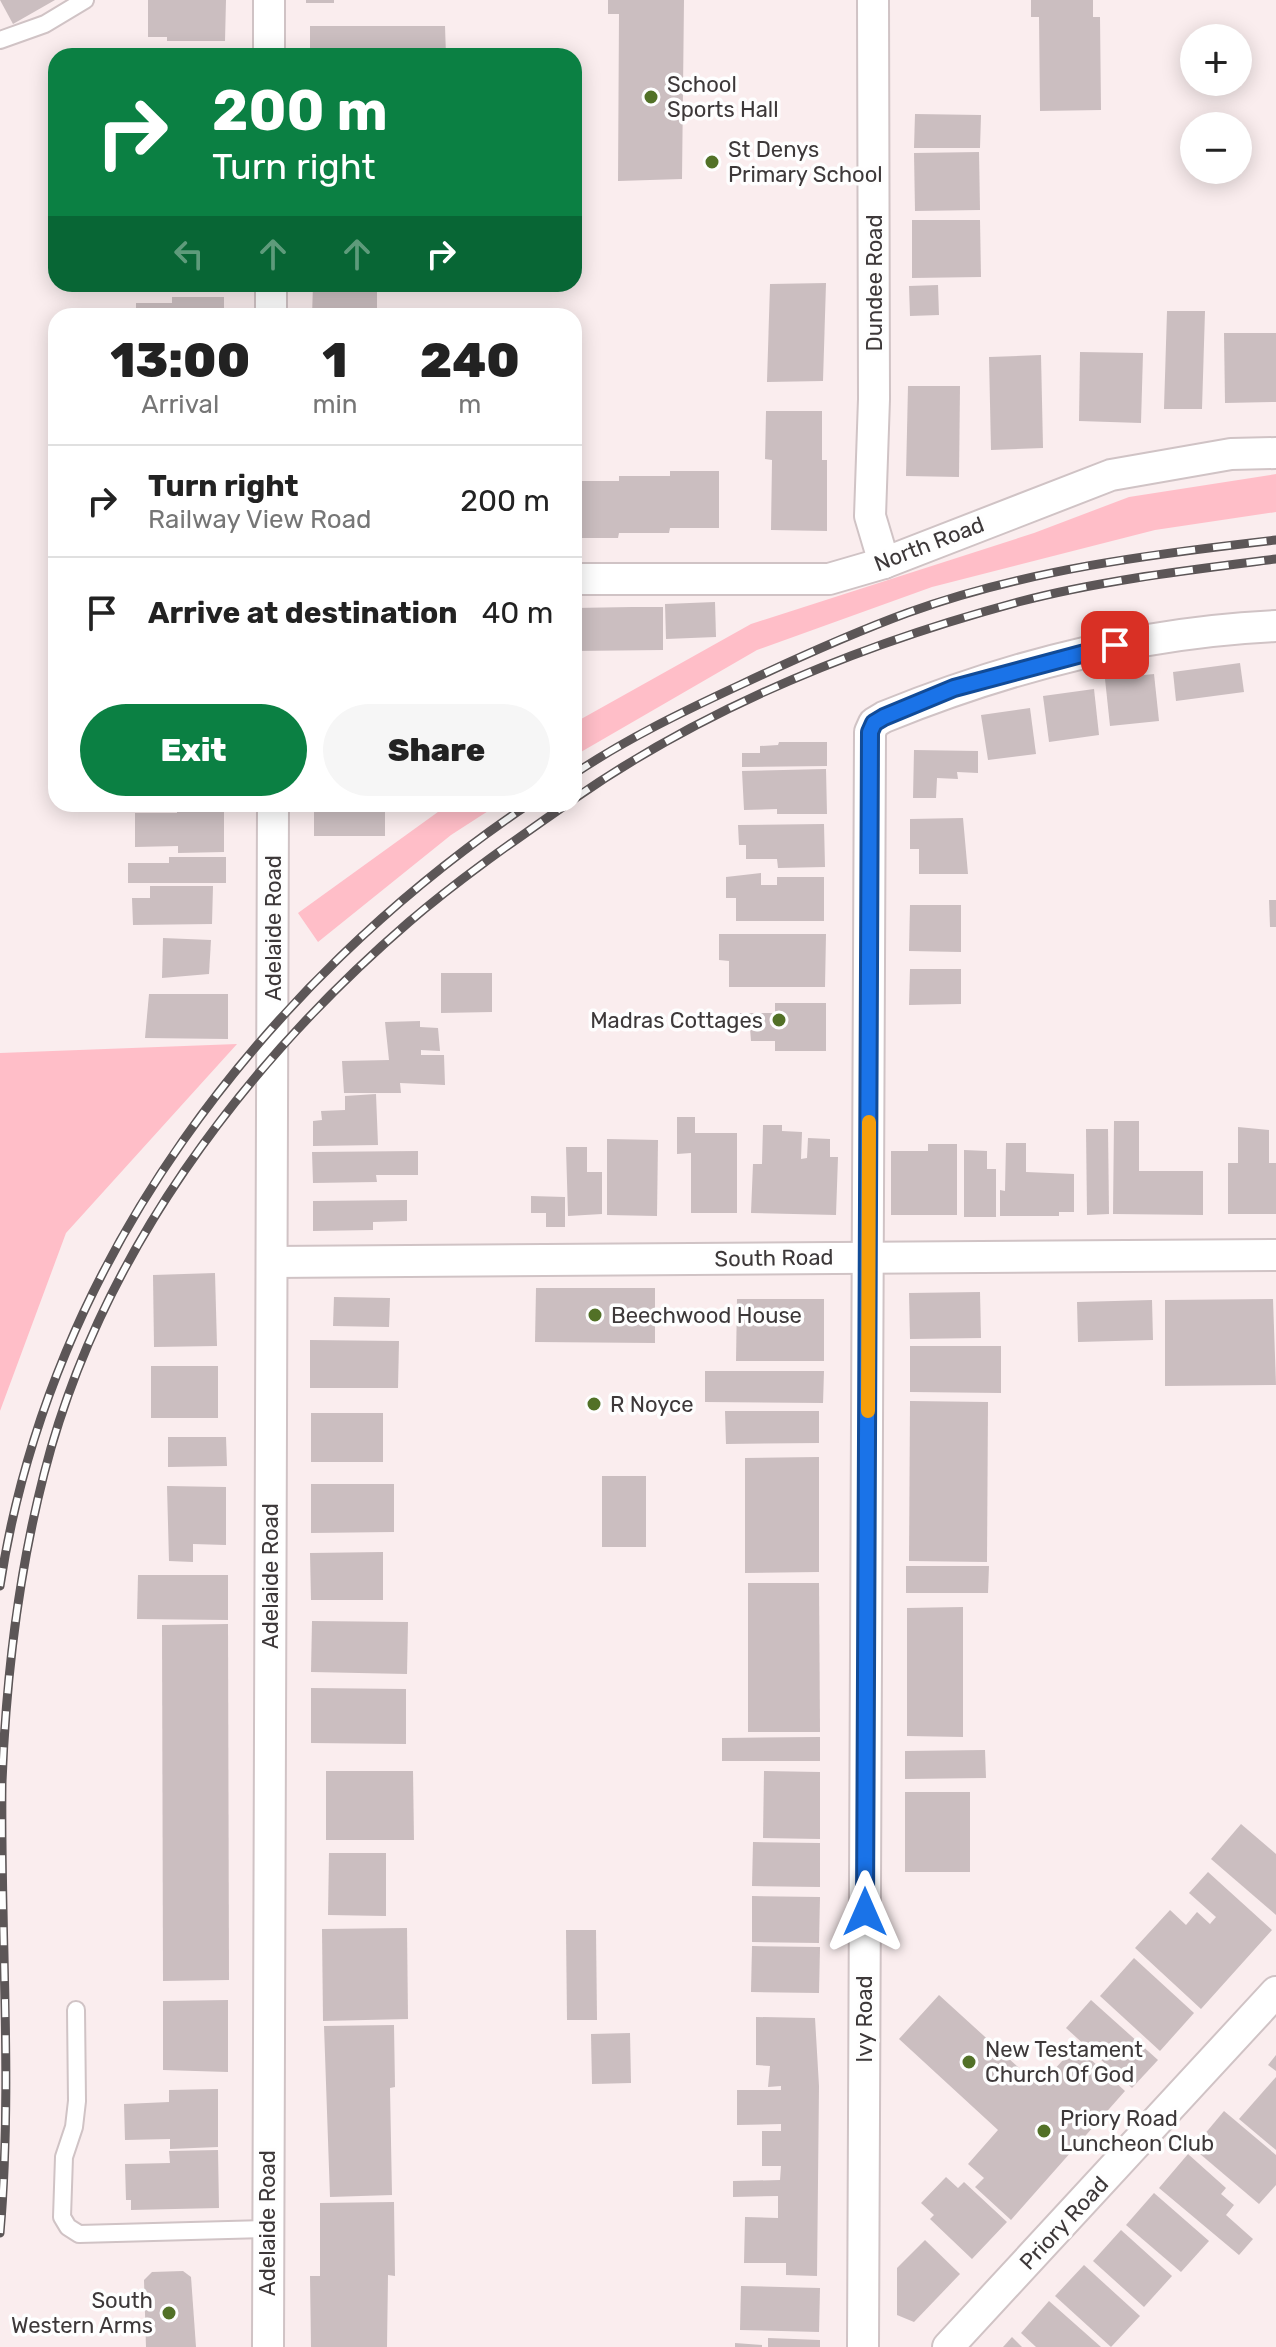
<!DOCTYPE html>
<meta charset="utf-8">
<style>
:root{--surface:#fff;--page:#f6f6f6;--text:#222;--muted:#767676;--line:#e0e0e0;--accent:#0b8043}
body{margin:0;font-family:Rubik,sans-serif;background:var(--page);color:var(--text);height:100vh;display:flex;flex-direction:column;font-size:30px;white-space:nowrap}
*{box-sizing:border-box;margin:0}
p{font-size:26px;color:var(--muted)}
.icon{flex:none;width:44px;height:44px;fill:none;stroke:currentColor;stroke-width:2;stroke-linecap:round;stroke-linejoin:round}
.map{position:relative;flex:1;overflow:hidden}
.panel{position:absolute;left:48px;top:308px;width:534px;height:504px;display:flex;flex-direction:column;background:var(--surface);border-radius:24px;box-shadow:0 4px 20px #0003}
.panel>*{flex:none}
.guide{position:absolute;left:48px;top:48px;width:534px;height:244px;border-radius:24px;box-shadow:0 4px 20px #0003;background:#0b8043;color:#fff;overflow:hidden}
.controls{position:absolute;left:1180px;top:24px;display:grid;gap:16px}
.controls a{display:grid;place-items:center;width:72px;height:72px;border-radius:50%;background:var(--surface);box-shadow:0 4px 20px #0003;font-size:40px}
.pin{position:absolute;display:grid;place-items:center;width:68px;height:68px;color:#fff;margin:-34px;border-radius:16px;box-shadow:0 4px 12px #0006}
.me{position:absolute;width:88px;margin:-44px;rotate:0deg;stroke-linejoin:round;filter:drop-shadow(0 0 6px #0008)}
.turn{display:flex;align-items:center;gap:28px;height:168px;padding:0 32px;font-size:36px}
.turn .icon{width:104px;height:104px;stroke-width:2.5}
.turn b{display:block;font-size:56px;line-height:68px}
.lanes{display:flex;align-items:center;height:76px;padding:0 32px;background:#0003;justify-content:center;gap:40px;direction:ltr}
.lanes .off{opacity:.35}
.eta{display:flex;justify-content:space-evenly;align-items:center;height:136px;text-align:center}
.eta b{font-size:48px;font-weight:800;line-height:56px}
.primary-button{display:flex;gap:16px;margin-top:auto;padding:16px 32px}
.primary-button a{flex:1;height:92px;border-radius:48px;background:var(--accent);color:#fff;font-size:32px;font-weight:800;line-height:92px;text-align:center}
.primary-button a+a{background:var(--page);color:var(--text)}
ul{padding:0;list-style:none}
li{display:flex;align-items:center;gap:24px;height:112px;padding:0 32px;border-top:2px solid var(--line)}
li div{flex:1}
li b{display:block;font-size:30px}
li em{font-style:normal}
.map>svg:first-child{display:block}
</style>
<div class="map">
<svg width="1276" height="2347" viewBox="0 0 1276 2347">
<rect width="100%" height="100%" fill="#faedee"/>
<!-- green -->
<g fill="#ffbec8">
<polygon points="1276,474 1276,512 1155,530 932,587 757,650 574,756 574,723 751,624 1034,533 1129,497"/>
<polygon points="449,804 499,804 451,835 318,942 298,913"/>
<polygon points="237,1044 66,1233 0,1411 0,1053"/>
</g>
<!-- building -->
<g fill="#cbbec0">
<polygon points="0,0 55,0 13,24"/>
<polygon points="148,0 226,0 225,41 167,41 167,37 148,37"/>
<rect x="306" y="0" width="28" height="3"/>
<polygon points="608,0 684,0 682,179 618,181 619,14 608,14"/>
<polygon points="1031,0 1093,0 1093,17 1100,17 1101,110 1040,111 1039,17 1031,17"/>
<polygon points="310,26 445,26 446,56 310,56"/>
<polygon points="200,52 200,56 160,56 160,53"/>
<polygon points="915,114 981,115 980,148 914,148"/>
<polygon points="979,152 980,210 915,211 914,153"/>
<polygon points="912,220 980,220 981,277 912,278"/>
<polygon points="826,283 823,381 767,382 770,284"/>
<rect x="133" y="284" width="91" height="6"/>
<polygon points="313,284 377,284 377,316 312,316"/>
<polygon points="938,285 939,315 910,316 909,286"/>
<polygon points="172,297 224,297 224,316 136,316 136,303 172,303"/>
<polygon points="1167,311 1205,311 1202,409 1164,409"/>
<polygon points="1224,333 1276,333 1276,402 1225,403"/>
<polygon points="1080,352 1143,353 1141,423 1079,421"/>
<polygon points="1041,355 1043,448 991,450 989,357"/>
<polygon points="908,386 960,386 959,477 906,476"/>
<polygon points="766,411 822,411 822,460 827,460 827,531 771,530 772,460 765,459"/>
<polygon points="670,471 719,471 719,528 670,528 669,533 619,533 618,538 574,538 574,481 619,481 619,476 670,476"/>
<polygon points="715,602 716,637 666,639 665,604"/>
<polygon points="632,607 663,607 663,650 574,651 574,608"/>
<polygon points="1240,663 1244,692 1176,701 1173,672"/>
<polygon points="1154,674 1159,721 1110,726 1105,679"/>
<polygon points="1094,689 1099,735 1049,742 1043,696"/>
<polygon points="1030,708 1036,754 988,760 981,715"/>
<polygon points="779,742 827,742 827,766 742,767 742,753 760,753 760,746 778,745"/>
<polygon points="914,750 978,751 978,773 957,772 958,779 937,778 936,798 913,798"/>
<polygon points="826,769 827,814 777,814 777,809 744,810 742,771"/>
<polygon points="177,804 224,804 224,852 178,853 178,846 135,847 135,813 177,813"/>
<rect x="314" y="804" width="71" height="32"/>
<polygon points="963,818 968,874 919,874 919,849 910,849 910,819"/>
<polygon points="824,824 825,867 778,868 777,859 746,859 746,845 739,845 738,825"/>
<polygon points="169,857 226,857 226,883 128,883 128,863 169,863"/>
<polygon points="761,873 761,885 777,885 777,877 824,877 824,921 736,921 736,898 726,898 726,877"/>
<polygon points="150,886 213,886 212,924 133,925 132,898 150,898"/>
<polygon points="1269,900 1276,900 1276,927 1270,927"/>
<polygon points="910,905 961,905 961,952 909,951"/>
<polygon points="719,934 826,934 825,987 729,987 729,961 719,960"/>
<polygon points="163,938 211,940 209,974 162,978"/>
<polygon points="910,969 961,969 961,1004 909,1005"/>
<polygon points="441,973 492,973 492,1012 441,1013"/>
<polygon points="149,994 228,994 228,1039 145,1038"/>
<polygon points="775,1003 826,1003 826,1051 775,1051 775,1041 751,1041 750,1028 733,1028 732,1013 775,1013"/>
<polygon points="420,1021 420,1027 438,1028 440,1051 421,1050 421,1055 444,1055 445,1085 400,1083 401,1093 344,1093 342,1061 389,1060 385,1022"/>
<polygon points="376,1094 378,1145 313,1146 313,1121 322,1120 321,1111 345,1110 345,1096"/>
<polygon points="677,1117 695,1117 695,1133 737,1133 737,1213 691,1213 691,1153 677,1154"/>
<polygon points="1114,1121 1139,1121 1139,1171 1203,1171 1203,1215 1113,1214"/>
<polygon points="763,1125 782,1125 782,1131 802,1132 801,1159 807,1158 808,1138 830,1139 830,1157 838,1157 836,1215 751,1213 753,1164 762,1164"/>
<polygon points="1238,1127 1269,1130 1269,1163 1276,1163 1276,1214 1228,1214 1228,1163 1238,1163"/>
<polygon points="1086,1129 1108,1129 1109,1214 1087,1215"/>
<polygon points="607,1139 658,1140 657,1216 607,1215"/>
<polygon points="1006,1143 1026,1143 1026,1172 1074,1174 1074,1212 1059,1212 1059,1216 1000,1216 1000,1190 1005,1191"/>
<polygon points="928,1144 957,1144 957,1215 891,1215 891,1151 928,1151"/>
<polygon points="566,1147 587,1147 587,1172 602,1172 602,1214 568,1216"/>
<polygon points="964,1150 987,1151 987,1169 996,1169 996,1217 964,1217"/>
<polygon points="418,1151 418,1175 376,1175 377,1182 313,1183 312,1152"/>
<polygon points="531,1196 565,1197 565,1227 546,1227 546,1213 531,1213"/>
<polygon points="407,1200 407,1221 373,1222 373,1230 313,1231 313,1201"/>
<polygon points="215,1273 217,1346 154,1347 153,1275"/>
<polygon points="536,1288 655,1288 655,1343 535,1342"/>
<polygon points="980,1292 981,1338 910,1339 909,1293"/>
<polygon points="334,1297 390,1298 389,1327 333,1326"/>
<polygon points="737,1299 824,1299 824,1361 736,1361"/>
<polygon points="1273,1299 1276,1385 1165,1386 1165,1300"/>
<polygon points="1152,1300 1153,1340 1078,1342 1077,1302"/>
<polygon points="310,1340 399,1341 398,1388 310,1388"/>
<polygon points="910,1346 1001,1346 1001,1393 910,1392"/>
<rect x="151" y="1366" width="67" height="52"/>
<polygon points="705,1371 824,1371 823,1403 705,1402"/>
<polygon points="910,1401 988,1402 987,1562 909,1561"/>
<polygon points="725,1411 819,1411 819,1443 726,1444"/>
<rect x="311" y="1413" width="72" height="49"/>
<polygon points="168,1437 226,1437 227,1466 168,1467"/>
<polygon points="819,1457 819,1572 745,1573 745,1458"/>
<rect x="602" y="1476" width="44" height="71"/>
<polygon points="311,1484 394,1484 394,1532 311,1533"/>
<polygon points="167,1486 226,1487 226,1545 193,1544 193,1562 169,1561"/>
<polygon points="383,1552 383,1600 311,1600 310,1553"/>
<polygon points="906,1566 989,1566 988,1593 906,1593"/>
<polygon points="138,1575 228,1575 228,1620 137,1619"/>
<polygon points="748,1583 819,1583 820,1732 748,1732"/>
<polygon points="963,1607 963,1737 907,1736 907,1608"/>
<polygon points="312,1621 408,1622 407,1674 311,1672"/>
<polygon points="228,1624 229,1980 163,1981 162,1625"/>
<polygon points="311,1688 406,1689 406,1744 311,1743"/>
<polygon points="820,1737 820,1761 722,1761 722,1738"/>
<polygon points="985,1750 986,1778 905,1779 905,1751"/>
<polygon points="326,1771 413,1771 414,1840 326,1840"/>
<polygon points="764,1771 820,1772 820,1839 763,1838"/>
<rect x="905" y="1792" width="65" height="80"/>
<polygon points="1241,1824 1276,1854 1276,1915 1211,1859"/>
<polygon points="753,1842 820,1843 820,1887 752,1886"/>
<polygon points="329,1853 386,1853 386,1916 328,1915"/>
<polygon points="1208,1872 1272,1930 1201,2009 1135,1948 1170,1910 1186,1925 1197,1912 1210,1924 1216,1917 1189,1893"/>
<polygon points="752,1896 820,1897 819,1943 752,1942"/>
<polygon points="407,1928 408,2019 323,2021 322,1929"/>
<polygon points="566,1930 596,1930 597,2020 567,2020"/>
<polygon points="752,1946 820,1947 819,1993 751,1992"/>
<polygon points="1134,1958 1194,2013 1160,2051 1100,1996"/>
<polygon points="939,1995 1039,2086 1076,2046 1125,2091 1011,2220 975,2187 984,2178 968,2164 998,2130 899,2039"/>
<polygon points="228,2000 228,2072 163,2070 163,2001"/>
<polygon points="1091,2000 1158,2060 1132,2088 1066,2028"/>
<polygon points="756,2017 815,2018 819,2086 817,2276 786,2275 786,2263 744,2263 745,2217 778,2218 778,2196 733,2197 733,2181 780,2180 781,2166 762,2166 762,2131 781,2131 781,2124 737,2125 737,2090 781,2090 781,2086 768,2087 770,2066 756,2065"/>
<polygon points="394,2025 395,2087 390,2088 392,2195 330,2197 324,2026"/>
<polygon points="630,2033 631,2083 592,2084 591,2034"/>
<polygon points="1276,2055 1276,2071 1268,2065"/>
<polygon points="1276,2077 1276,2150 1239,2119"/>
<polygon points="218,2089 218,2147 170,2149 170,2139 125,2140 124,2104 169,2102 169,2090"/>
<polygon points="1224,2111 1276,2155 1276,2185 1259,2204 1193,2148"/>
<polygon points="218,2150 219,2208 131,2210 131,2200 126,2200 125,2164 170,2163 169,2151"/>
<polygon points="1188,2154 1226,2188 1221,2194 1234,2205 1226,2215 1253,2239 1239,2255 1159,2188"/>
<polygon points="946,2177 958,2188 964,2182 1007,2222 972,2259 930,2219 934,2215 921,2203"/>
<polygon points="1154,2193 1209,2241 1181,2272 1126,2225"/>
<polygon points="394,2202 395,2276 388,2275 387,2347 311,2347 310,2276 320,2276 320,2203"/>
<polygon points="1121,2230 1172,2276 1144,2307 1093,2261"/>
<polygon points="925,2240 960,2274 914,2322 897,2315 897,2268"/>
<polygon points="1084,2265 1140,2316 1111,2347 1055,2296"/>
<polygon points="183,2271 191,2277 196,2347 146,2347 144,2280 152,2272"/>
<polygon points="741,2286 820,2288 819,2332 740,2330"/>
<polygon points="1049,2301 1101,2347 1036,2347 1021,2333"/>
<polygon points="1012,2337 1022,2347 1003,2347"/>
<polygon points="768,2338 820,2340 820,2347 768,2347"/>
<polygon points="735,2343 762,2345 762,2347 735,2347"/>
</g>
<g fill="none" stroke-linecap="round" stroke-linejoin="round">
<defs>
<g id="service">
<polyline points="0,40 45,24 85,0"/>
<polyline points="76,2010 77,2101 74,2127 64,2157 62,2217 68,2227 79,2234 267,2229"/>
</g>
<g id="minor">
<polyline points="873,0 874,399 870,516 884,563"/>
<polyline points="269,56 269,0"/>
<polyline points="271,284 271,316"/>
<polyline points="574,579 829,579 884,563 1111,475 1231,454 1276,453"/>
<polyline points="272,1262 1276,1255"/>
<polyline points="268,2347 273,804"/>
<path d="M 863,2347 L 870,732 L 874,723 L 884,717 C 1010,666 1140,632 1276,626"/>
<polyline points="948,2347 1276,1992"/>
</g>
</defs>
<!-- service casing -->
<use href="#service" stroke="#d0c3c5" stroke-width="20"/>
<!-- minor casing -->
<use href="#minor" stroke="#d0c3c5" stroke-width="34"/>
<!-- service -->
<use href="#service" stroke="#fff" stroke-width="16"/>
<!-- minor -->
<use href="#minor" stroke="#fff" stroke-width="30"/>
<defs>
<g id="rail">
<path d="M 574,774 C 626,739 684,711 740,685 C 795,659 850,634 907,613 C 1025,570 1152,554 1276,540"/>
<path d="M 574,799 C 706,707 863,644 1018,602 C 1102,580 1190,570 1276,559"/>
<path d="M 0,1586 C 49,1262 262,984 529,804"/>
<path d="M 0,2233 C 13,2083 0,1933 2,1782 C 6,1679 18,1575 44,1474 C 99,1257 242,1066 409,922 C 459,879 514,841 567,804"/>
</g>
</defs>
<!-- rail casing -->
<use href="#rail" stroke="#5c5657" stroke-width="9"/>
<!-- rail -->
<use href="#rail" stroke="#fefefe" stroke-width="6" stroke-dasharray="18" stroke-linecap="butt"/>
</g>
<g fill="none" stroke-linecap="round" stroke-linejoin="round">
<defs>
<polyline id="route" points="865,1912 870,732 874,723 884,717 954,688 1115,645"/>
</defs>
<!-- route casing -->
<use href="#route" stroke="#114b97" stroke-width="20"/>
<!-- route -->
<use href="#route" stroke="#1a73e8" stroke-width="14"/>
<!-- slow -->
<polyline stroke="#f59e0b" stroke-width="14" points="868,1411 869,1122"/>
</g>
<!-- markers -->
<g fill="#527127" stroke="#fefefe" stroke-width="3">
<circle cx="651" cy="97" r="8"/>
<circle cx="712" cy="162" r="8"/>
<circle cx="779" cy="1020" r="8"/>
<circle cx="595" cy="1315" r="8"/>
<circle cx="594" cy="1404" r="8"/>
<circle cx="969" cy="2062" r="8"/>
<circle cx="1044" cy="2131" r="8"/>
<circle cx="169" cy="2313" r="8"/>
</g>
<g text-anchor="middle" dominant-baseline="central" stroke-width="7" stroke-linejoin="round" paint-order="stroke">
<!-- poi labels -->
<g font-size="22" fill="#3d3839" stroke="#fefefe" text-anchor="start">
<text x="667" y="84">School<tspan x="667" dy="25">Sports Hall</tspan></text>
<text x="728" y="149">St Denys<tspan x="728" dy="25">Primary School</tspan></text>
<text x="763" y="1020" text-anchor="end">Madras Cottages</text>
<text x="611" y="1315">Beechwood House</text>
<text x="610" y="1404">R Noyce</text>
<text x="985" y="2049">New Testament<tspan x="985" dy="25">Church Of God</tspan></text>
<text x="1060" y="2118">Priory Road<tspan x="1060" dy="25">Luncheon Club</tspan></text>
<text x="153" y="2300" text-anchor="end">South<tspan x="153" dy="25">Western Arms</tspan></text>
</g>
<!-- street labels -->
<g font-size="22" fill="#3d3839" stroke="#fefefe">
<text transform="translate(874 283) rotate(-90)">Dundee Road</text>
<text transform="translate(929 544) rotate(-21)">North Road</text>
<text transform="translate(273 928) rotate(-90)">Adelaide Road</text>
<text transform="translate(774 1258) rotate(-1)">South Road</text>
<text transform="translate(270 1576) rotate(-90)">Adelaide Road</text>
<text transform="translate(864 2019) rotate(-90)">Ivy Road</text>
<text transform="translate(267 2223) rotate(-90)">Adelaide Road</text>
<text transform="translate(1064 2223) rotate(-47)">Priory Road</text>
</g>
</g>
</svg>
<div class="controls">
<a>+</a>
<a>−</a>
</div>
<div class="pin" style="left:1115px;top:645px;background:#d93025"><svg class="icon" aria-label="arrive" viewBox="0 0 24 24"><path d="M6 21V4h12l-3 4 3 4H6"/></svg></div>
<svg class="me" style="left:865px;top:1912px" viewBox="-20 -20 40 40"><path d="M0-17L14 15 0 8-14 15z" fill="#1a73e8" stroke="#fff" stroke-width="4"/></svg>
<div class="guide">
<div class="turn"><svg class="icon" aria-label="right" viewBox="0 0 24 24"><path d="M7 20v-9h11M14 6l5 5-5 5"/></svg><div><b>200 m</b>Turn right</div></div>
<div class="lanes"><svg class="icon off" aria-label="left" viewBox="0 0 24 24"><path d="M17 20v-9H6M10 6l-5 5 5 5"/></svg><svg class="icon off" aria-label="ahead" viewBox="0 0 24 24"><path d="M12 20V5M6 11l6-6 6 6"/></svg><svg class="icon off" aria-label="ahead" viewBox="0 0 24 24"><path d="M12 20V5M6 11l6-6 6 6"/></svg><svg class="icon" aria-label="right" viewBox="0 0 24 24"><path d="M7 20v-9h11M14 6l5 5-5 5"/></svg></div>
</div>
<section class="panel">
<div class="eta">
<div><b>13:00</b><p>Arrival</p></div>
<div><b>1</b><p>min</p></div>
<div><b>240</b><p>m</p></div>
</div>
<ul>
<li><svg class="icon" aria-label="right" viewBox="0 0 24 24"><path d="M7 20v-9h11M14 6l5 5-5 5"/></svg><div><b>Turn right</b><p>Railway View Road</p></div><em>200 m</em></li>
<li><svg class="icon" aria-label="arrive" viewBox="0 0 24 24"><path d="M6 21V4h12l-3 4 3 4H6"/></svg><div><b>Arrive at destination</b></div><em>40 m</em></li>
</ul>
<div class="primary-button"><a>Exit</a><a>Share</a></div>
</section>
</div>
